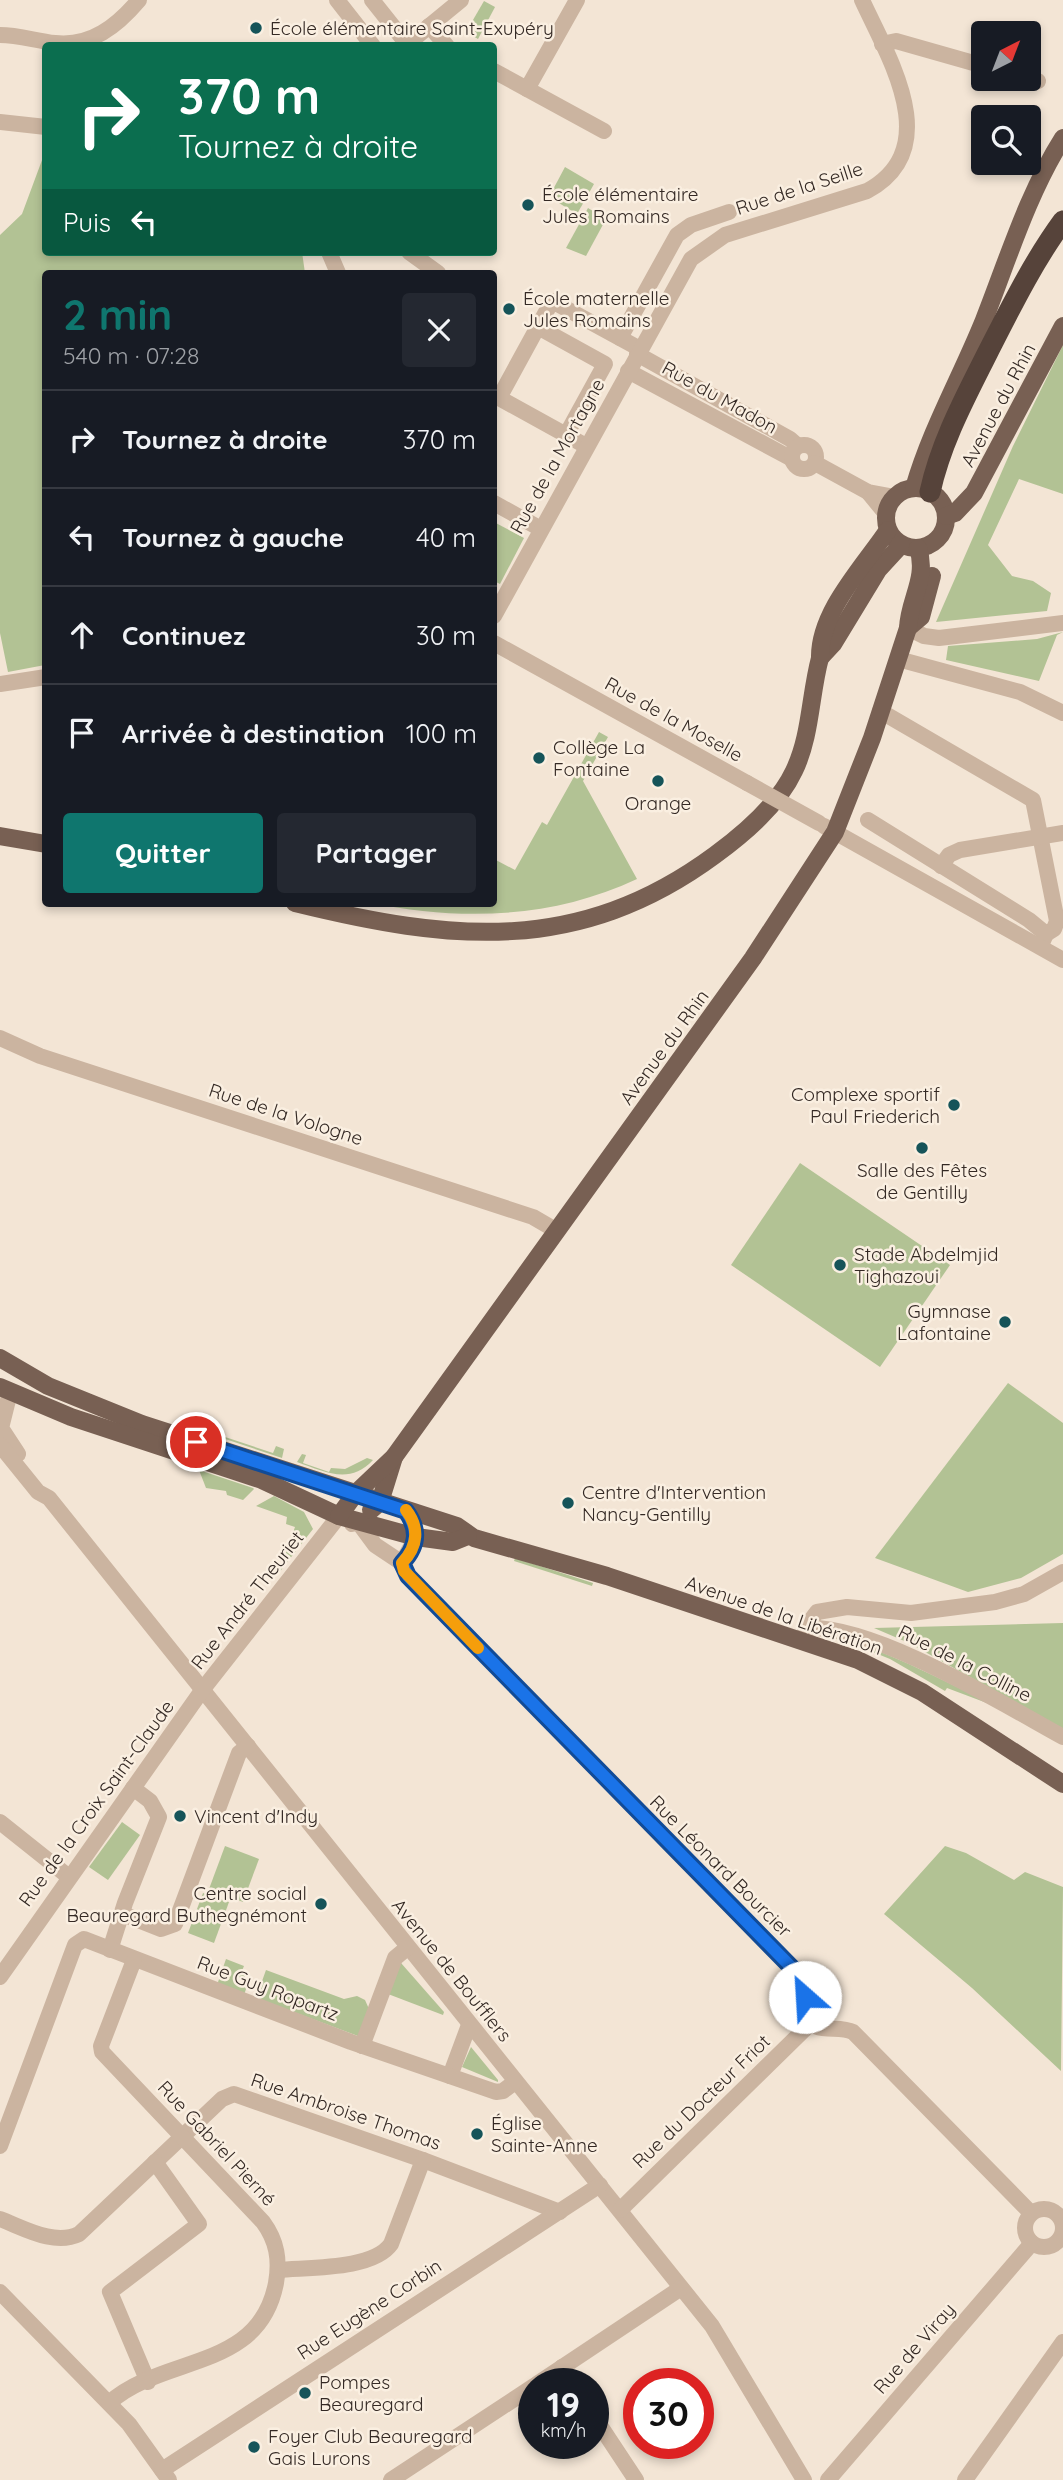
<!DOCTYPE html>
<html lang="fr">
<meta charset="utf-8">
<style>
:root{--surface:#171b24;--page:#242831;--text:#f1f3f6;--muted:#9ea1a6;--line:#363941;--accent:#0f766e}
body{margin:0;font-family:Quicksand,sans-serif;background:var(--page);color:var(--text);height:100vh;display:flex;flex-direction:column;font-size:26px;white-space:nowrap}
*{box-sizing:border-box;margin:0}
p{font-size:23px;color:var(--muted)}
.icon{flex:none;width:38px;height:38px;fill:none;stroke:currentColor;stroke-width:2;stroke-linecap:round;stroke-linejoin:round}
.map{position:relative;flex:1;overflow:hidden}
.panel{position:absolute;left:42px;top:270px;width:455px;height:637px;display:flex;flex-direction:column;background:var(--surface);border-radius:7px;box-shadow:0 4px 10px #0003}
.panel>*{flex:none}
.top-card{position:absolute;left:42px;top:42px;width:455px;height:214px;border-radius:7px;box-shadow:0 4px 10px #0003;background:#0b6e4f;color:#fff;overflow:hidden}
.needle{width:46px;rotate:42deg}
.buttons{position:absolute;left:971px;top:21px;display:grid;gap:14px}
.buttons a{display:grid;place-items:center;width:70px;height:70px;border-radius:7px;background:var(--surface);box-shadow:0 4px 10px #0003;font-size:35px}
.speed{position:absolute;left:518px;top:2368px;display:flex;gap:14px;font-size:35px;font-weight:700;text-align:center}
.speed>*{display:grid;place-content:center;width:91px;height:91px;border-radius:50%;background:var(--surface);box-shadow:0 4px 10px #0003;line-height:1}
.speed small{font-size:18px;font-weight:400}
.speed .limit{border:10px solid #d22;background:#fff;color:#111}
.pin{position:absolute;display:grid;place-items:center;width:60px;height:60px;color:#fff;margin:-30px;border:4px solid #fff;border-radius:50%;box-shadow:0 2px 7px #0007}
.me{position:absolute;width:77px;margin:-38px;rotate:334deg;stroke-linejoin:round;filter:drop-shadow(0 0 5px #0008)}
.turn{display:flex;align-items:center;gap:24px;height:147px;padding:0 21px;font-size:32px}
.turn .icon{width:91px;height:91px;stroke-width:2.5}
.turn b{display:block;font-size:49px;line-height:60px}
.then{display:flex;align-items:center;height:66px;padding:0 21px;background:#0003;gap:14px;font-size:26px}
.round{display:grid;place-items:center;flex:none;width:74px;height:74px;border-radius:7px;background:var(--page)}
.headline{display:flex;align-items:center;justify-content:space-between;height:119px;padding:0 21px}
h1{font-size:42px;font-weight:700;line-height:52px;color:var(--accent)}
.action{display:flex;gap:14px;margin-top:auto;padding:14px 21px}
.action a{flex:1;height:80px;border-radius:7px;background:var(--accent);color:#fff;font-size:28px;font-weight:700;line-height:80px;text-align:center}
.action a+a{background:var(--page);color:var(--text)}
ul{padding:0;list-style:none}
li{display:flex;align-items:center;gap:21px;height:98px;padding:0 21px;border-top:2px solid var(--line)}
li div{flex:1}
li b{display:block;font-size:26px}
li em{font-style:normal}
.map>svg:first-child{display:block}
</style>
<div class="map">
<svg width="1063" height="2480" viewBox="0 0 1063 2480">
<rect width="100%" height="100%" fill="#f3e5d5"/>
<!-- green -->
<g fill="#b2c294">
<polygon points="484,1 495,7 478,39 466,32"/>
<polygon points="45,152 46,252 302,252 305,273 46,273 45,665 8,672 0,633 0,235 22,214"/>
<polygon points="565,167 594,184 577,214 549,197"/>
<polygon points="588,208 606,219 586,256 566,248"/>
<polygon points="1063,345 1063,494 1019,479 988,545 1012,576 1033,581 1051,593 1047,611 936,622 1013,446"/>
<polygon points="494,522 524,538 500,584 494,581"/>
<polygon points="1063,632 1057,635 1039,681 946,660 948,646 1037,639"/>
<path d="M 599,732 L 608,737 L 583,781 L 637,879 C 552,919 461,921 371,903 L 494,903 L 494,859 L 515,870 L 542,822 L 547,825 Z"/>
<polygon points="800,1163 950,1265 880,1367 731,1265"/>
<polygon points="1008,1383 1063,1423 1063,1554 1021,1578 968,1592 875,1558"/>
<polygon points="187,1416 191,1418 189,1425 273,1453 276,1446 284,1449 282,1458 183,1425"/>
<path d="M 302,1454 L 306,1455 L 303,1463 L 329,1472 L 331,1468 L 345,1469 L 367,1458 L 373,1460 C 350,1485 325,1472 297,1462 Z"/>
<polygon points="199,1470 253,1488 254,1489 243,1500 227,1495 226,1491 206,1488"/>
<polygon points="274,1496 304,1512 313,1529 278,1574 276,1565 282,1564 295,1527 286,1524 287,1517 256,1506"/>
<polygon points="515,1558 593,1583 592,1586 514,1561"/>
<polygon points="1063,1623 1063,1729 909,1643 874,1628"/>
<path d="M 831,1635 C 894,1652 949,1685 1008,1711 L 947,1688 L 945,1691 L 890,1659 Z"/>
<polygon points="122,1822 140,1835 108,1880 89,1867"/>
<polygon points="225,1846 259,1859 243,1902 209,1889"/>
<polygon points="945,1846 966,1853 1014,1880 1025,1872 1063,1887 1061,2071 972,1988 884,1914"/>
<polygon points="203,1893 229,1902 214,1943 188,1933"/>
<polygon points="226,1959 244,1966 241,1973 250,1977 244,1995 217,1985"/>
<polygon points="401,1963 444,2012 443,2015 388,1994"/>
<polygon points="266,1970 344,1999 357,1996 365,2000 369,2009 358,2036 256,1998"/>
<polygon points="471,2047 498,2080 498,2082 462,2067"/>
</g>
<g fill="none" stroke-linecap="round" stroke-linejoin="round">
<!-- minor -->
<g stroke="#cbb4a0" stroke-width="16">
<polyline points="337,0 373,46"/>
<polyline points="372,0 407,44"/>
<polyline points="429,26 447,46"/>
<path d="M 0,35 C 19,35 36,41 55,43 C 91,47 117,26 139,0"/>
<polyline points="882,44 896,41 984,66"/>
<polyline points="405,46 461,0"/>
<polyline points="494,71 604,131"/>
<polyline points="1029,79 1038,81"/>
<polyline points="527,89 577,0"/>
<polyline points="0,122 46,127"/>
<polyline points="329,252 338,273"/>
<polyline points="409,252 438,273"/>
<polyline points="538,327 605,364 566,435"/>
<polyline points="620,338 677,235 691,225 729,212"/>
<polyline points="637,354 790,439 798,446"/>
<polyline points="628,371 792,459"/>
<circle cx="804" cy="457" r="12"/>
<polyline points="586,446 499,398 552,301 640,349"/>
<polyline points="815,463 868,492 895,497"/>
<polyline points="868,492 886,514"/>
<polyline points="494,503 541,529"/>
<path d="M 494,616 L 691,259 L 725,235 L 867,191 C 946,148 888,57 862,0"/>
<polyline points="908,628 924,636 939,638 1063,623"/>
<polyline points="494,643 747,783"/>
<polyline points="898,659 1020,692 1063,713"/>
<polyline points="0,684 46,677"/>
<polyline points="880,711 1033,800 1057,921 1054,929 1046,934"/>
<polyline points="868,820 1029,920 1046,934 1042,943"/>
<polyline points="824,826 1063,960"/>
<polyline points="941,866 949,855 960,850 1063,833"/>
<polyline points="0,1038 40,1056 533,1217 557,1231"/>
<polyline points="10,1392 1,1428 18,1454"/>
<polyline points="0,1445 38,1492 49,1498 712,2326 804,2480"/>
<polyline points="352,1524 358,1522 375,1545 402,1563"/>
<path d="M 402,1563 L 408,1576 L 803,1980 C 808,1991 802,2001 805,2013 C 812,2037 837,2024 853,2032 L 1031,2213"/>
<polyline points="402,1563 416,1537"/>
<path d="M 805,1628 C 873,1624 1001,1703 1063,1737"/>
<polyline points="807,1642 805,1628 817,1612 847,1607 911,1613 995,1602 1024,1594 1063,1572"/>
<polyline points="0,1822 69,1877"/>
<polyline points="123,1914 161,1929 175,1924 239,1753 248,1746"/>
<polyline points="110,1950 125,1903 159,1817 150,1801 133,1788"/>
<polyline points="0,1977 203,1689 339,1516"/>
<polyline points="362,2046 395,1958 407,1948"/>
<polyline points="450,2076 469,2025"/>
<polyline points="0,2146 75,1945 84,1939 351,2042 496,2092 503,2091 515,2082"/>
<circle cx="1044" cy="2228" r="19"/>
<polyline points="620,2210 811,2023"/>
<path d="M 0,2219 C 24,2228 54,2246 79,2234 L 222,2099 L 234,2094 L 423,2160 L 560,2212"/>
<path d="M 278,2270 C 308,2267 373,2270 391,2244 L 423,2160"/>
<polyline points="0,2292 129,2424 169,2480"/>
<polyline points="562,2367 573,2384"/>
<polyline points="148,2382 110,2292 199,2224 155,2162"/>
<polyline points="537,2384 681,2288"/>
<path d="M 109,2403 C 164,2354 259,2372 276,2283 C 280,2260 277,2241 263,2222 L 102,2052 L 101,2046 L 134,1960"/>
<polyline points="593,2415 636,2480"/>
<polyline points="162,2470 600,2185"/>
<polyline points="391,2480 534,2386"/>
<polyline points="828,2480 1032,2243"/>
<polyline points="965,2480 1063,2342"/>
</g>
<!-- major -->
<g stroke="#786053" stroke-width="18">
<circle cx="916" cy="518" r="30"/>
<path d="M 914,488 C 931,429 961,377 984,320 C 1008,259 1028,193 1063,138"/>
<polyline points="946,516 955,513 974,493 1063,326"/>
<polyline points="908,628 921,617 932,576"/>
<polyline points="820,658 833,644 878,570 901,545"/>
<polyline points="0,836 46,844"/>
<path d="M 295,903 C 450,941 578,956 715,855 C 745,833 778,805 794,771 C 811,736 810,695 820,658 C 819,612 864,566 888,530"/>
<polyline points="0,1358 48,1386 142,1424 457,1526 474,1538 607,1576 858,1660 922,1692 1063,1784"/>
<polyline points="0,1387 71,1417 262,1480 339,1516 416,1537 453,1542 468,1536"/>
<polyline points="371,1510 380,1502 394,1457"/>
<path d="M 339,1516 L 355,1494 L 394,1457 L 753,958 L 835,832 L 872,738 L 908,628 C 909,599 928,578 918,548"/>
</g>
<!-- highway -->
<path stroke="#56433a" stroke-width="21" d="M 930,492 C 941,442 965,398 988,352 C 1011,307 1033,262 1063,221"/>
<!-- minor-bridge -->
<polyline stroke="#cbb4a0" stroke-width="16" points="747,783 819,823"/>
</g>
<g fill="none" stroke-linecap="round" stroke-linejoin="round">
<defs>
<path id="route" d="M 196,1442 L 406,1511 C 419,1529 418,1546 402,1563 L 408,1576 L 796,1972 L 805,1985 L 805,1997"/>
</defs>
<!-- route casing -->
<use href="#route" stroke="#114b97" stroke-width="18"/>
<!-- route -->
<use href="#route" stroke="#1a73e8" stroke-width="12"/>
<!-- slow -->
<path stroke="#f59e0b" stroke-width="12" d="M 406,1510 C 420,1528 418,1546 402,1563 L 404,1571 L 478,1648"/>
</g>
<!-- markers -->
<g fill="#165459" stroke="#faefe1" stroke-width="2.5">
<circle cx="256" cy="28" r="7"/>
<circle cx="528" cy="205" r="7"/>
<circle cx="509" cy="309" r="7"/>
<circle cx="539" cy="758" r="7"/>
<circle cx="658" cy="781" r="7"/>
<circle cx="954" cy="1105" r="7"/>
<circle cx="922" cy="1148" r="7"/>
<circle cx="840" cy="1265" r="7"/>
<circle cx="1005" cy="1322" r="7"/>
<circle cx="568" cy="1503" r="7"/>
<circle cx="180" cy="1816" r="7"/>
<circle cx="321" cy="1904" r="7"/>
<circle cx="477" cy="2134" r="7"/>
<circle cx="305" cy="2393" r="7"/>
<circle cx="254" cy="2447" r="7"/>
</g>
<g text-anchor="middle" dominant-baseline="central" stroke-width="5" stroke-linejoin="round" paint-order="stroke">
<!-- poi labels -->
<g font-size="19" fill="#342924" stroke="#faefe1" text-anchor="start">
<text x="270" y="28">École élémentaire Saint-Exupéry</text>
<text x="542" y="194">École élémentaire<tspan x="542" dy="22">Jules Romains</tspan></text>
<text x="523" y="298">École maternelle<tspan x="523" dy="22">Jules Romains</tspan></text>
<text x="553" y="747">Collège La<tspan x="553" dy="22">Fontaine</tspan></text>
<text x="658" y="803" text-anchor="middle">Orange</text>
<text x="940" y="1094" text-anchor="end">Complexe sportif<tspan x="940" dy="22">Paul Friederich</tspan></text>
<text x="922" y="1170" text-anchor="middle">Salle des Fêtes<tspan x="922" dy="22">de Gentilly</tspan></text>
<text x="854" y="1254">Stade Abdelmjid<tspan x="854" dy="22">Tighazoui</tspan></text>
<text x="991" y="1311" text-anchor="end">Gymnase<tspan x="991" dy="22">Lafontaine</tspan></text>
<text x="582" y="1492">Centre d'Intervention<tspan x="582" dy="22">Nancy-Gentilly</tspan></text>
<text x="194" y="1816">Vincent d'Indy</text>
<text x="307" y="1893" text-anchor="end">Centre social<tspan x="307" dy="22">Beauregard Buthegnémont</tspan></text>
<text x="491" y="2123">Église<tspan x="491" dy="22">Sainte-Anne</tspan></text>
<text x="319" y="2382">Pompes<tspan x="319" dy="22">Beauregard</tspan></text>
<text x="268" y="2436">Foyer Club Beauregard<tspan x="268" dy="22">Gais Lurons</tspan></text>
</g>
<!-- street labels -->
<g font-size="19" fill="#342924" stroke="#faefe1">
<text transform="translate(799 188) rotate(-18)">Rue de la Seille</text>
<text transform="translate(720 397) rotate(29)">Rue du Madon</text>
<text transform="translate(998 405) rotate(-62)">Avenue du Rhin</text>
<text transform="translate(557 456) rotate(-61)">Rue de la Mortagne</text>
<text transform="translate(674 719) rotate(29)">Rue de la Moselle</text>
<text transform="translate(664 1047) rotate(-54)">Avenue du Rhin</text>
<text transform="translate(286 1114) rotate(18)">Rue de la Vologne</text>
<text transform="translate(247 1600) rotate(-52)">Rue André Theuriet</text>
<text transform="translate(784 1615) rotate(19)">Avenue de la Libération</text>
<text transform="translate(965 1663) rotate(27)">Rue de la Colline</text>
<text transform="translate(96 1803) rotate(-54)">Rue de la Croix Saint-Claude</text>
<text transform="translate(721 1866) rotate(45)">Rue Léonard Bourcier</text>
<text transform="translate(452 1970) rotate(51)">Avenue de Boufflers</text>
<text transform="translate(268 1988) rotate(21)">Rue Guy Ropartz</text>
<text transform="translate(701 2101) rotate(-44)">Rue du Docteur Friot</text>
<text transform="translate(346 2111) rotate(19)">Rue Ambroise Thomas</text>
<text transform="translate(217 2143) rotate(47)">Rue Gabriel Pierné</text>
<text transform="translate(369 2309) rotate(-33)">Rue Eugène Corbin</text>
<text transform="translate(914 2348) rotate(-49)">Rue de Viray</text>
</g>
</g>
</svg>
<div class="buttons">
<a><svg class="needle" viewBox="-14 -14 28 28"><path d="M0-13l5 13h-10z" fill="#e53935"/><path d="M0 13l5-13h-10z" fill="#9ea1a6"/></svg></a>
<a><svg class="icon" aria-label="search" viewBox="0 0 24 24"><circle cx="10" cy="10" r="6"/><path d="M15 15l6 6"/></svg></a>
</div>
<div class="speed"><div>19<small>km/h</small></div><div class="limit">30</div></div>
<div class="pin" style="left:196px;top:1442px;background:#d93025"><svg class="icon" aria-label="arrive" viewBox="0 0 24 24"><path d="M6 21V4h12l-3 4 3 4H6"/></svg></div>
<svg class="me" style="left:805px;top:1997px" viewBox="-20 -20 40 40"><circle r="19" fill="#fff"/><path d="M0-13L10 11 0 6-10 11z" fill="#1a73e8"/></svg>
<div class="top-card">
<div class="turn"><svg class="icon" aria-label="right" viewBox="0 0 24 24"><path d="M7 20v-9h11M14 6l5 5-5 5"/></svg><div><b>370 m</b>Tournez à droite</div></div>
<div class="then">Puis<svg class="icon" aria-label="left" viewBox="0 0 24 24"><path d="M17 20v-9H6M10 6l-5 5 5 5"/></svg></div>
</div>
<section class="panel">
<div class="headline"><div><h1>2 min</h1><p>540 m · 07:28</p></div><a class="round"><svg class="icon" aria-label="close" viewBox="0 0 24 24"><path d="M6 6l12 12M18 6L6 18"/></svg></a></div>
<ul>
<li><svg class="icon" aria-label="right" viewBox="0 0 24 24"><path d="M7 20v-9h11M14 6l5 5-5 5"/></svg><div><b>Tournez à droite</b></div><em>370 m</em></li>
<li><svg class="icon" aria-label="left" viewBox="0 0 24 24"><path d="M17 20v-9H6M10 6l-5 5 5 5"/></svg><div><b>Tournez à gauche</b></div><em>40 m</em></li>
<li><svg class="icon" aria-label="ahead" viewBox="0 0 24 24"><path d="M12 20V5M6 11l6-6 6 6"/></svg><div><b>Continuez</b></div><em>30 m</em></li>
<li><svg class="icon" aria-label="arrive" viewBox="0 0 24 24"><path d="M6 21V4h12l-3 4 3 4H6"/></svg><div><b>Arrivée à destination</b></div><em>100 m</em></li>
</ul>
<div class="action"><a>Quitter</a><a>Partager</a></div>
</section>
</div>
